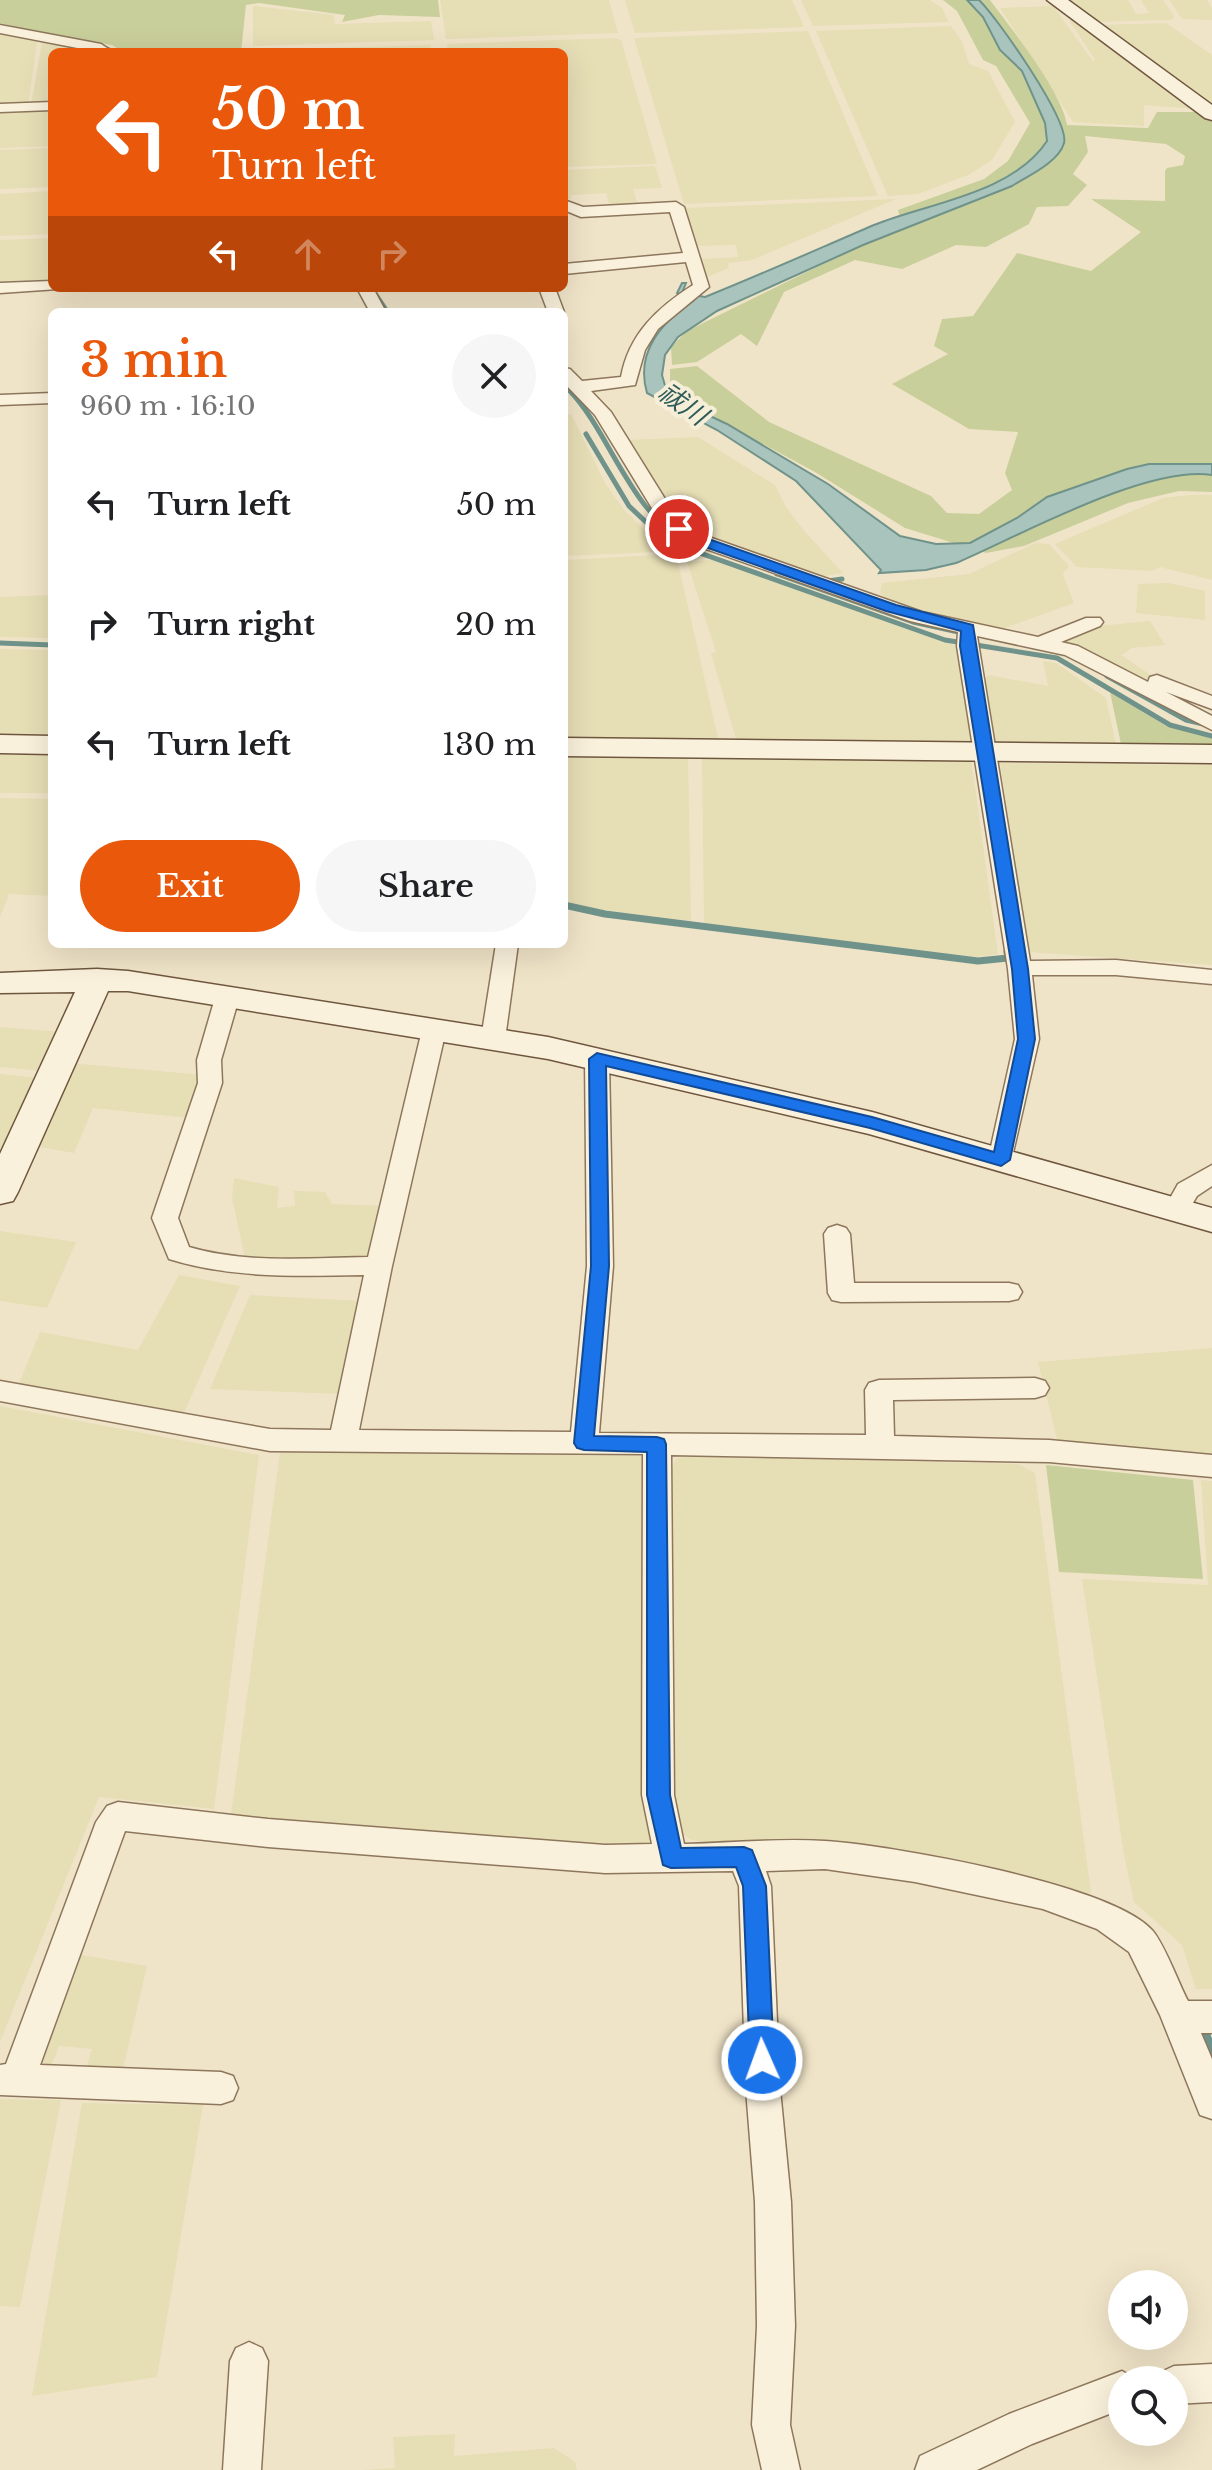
<!DOCTYPE html>
<meta charset="utf-8">
<style>
:root{--surface:#fff;--page:#f6f6f6;--text:#202124;--muted:#757577;--accent:#ea580c}
body{margin:0;font-family:"Libre Baskerville","Noto Sans JP",serif;background:var(--page);color:var(--text);height:100vh;display:flex;flex-direction:column;font-size:30px;white-space:nowrap}
*{box-sizing:border-box;margin:0}
p{font-size:26px;color:var(--muted)}
.icon{flex:none;width:44px;height:44px;fill:none;stroke:currentColor;stroke-width:2;stroke-linecap:round;stroke-linejoin:round}
.map{position:relative;flex:1;overflow:hidden}
.drawer{position:absolute;left:48px;top:308px;width:520px;height:640px;display:flex;flex-direction:column;background:var(--surface);border-radius:12px;box-shadow:0 8px 32px #0002}
.drawer>*{flex:none}
.top-card{position:absolute;left:48px;top:48px;width:520px;height:244px;border-radius:12px;box-shadow:0 8px 32px #0002;background:#ea580c;color:#fff;overflow:hidden}
.tools{position:absolute;left:1108px;top:2270px;display:grid;gap:16px}
.tools a{display:grid;place-items:center;width:80px;height:80px;border-radius:50%;background:var(--surface);box-shadow:0 8px 32px #0002;font-size:40px}
.pin{position:absolute;display:grid;place-items:center;width:68px;height:68px;color:#fff;margin:-34px;border:4px solid #fff;border-radius:50%;box-shadow:0 2px 8px #0007}
.me{position:absolute;width:88px;margin:-44px;rotate:358deg;stroke-linejoin:round;filter:drop-shadow(0 0 6px #0008)}
.turn{display:flex;align-items:center;gap:28px;height:168px;padding:0 32px;font-size:36px}
.turn .icon{width:104px;height:104px;stroke-width:2.5}
.turn b{display:block;font-size:56px;line-height:68px}
.lanes{display:flex;align-items:center;height:76px;padding:0 32px;background:#0003;justify-content:center;gap:40px;direction:ltr}
.lanes .off{opacity:.35}
.round{display:grid;place-items:center;flex:none;width:84px;height:84px;border-radius:42px;background:var(--page)}
.headline{display:flex;align-items:center;justify-content:space-between;height:136px;padding:0 32px}
h1{font-size:48px;font-weight:600;line-height:60px;color:var(--accent)}
.action{display:flex;gap:16px;margin-top:auto;padding:16px 32px}
.action a{flex:1;height:92px;border-radius:48px;background:var(--accent);color:#fff;font-size:32px;font-weight:600;line-height:92px;text-align:center}
.action a+a{background:var(--page);color:var(--text)}
ul{padding:0;list-style:none}
li{display:flex;align-items:center;gap:24px;height:120px;padding:0 32px}
li div{flex:1}
li b{display:block;font-size:30px}
li em{font-style:normal}
.map>svg:first-child{display:block}
</style>
<div class="map">
<svg width="1212" height="2470" viewBox="0 0 1212 2470">
<rect width="100%" height="100%" fill="#f0e4c8"/>
<!-- farmland -->
<g fill="#e6deb5">
<polygon points="440,0 609,0 618,33 446,39"/>
<polygon points="625,0 792,0 804,27 635,33"/>
<polygon points="801,0 930,0 942,8 949,22 813,26"/>
<polygon points="1063,0 1128,0 1136,14 1149,13 1141,0 1163,0 1174,16 1171,20 1093,22"/>
<polygon points="1169,0 1207,0 1212,8 1212,20 1182,19"/>
<polygon points="253,6 334,15 335,24 431,21 434,40 253,46"/>
<polygon points="1053,6 1093,61 1095,60 1069,20 1076,20 1196,109 1144,105 1144,126 1073,122 1000,8"/>
<polygon points="1166,23 1212,55 1212,107 1098,25"/>
<polygon points="951,26 962,42 969,64 988,71 1015,122 992,160 968,175 918,194 888,196 816,31"/>
<polygon points="808,31 878,196 684,204 634,38"/>
<polygon points="0,33 37,42 28,104 0,105"/>
<polygon points="615,38 621,40 657,164 564,167 564,52 448,52 447,44"/>
<polygon points="42,42 98,52 52,52 52,104 31,105"/>
<polygon points="430,45 432,52 255,52 255,50"/>
<polygon points="52,109 52,146 0,148 0,110"/>
<polygon points="52,148 52,187 0,189 0,150"/>
<polygon points="655,166 662,188 633,189 638,206 610,208 606,193 571,195 571,199 564,199 564,170"/>
<polygon points="52,191 52,234 0,236 0,194"/>
<polygon points="896,199 752,260 728,263 729,268 705,278 698,259 738,257 736,245 695,246 685,208"/>
<polygon points="52,238 52,283 0,285 0,240"/>
<polygon points="571,414 605,483 624,510 659,544 678,551 564,556 564,415"/>
<polygon points="698,437 775,485 786,507 805,532 843,573 824,576 701,534 681,519 626,440"/>
<polygon points="1190,495 1212,495 1212,580 1160,567 1152,571 1077,567 1055,544 1163,498"/>
<polygon points="1035,543 1049,544 1069,566 1063,574 1074,603 1002,629 962,623 960,619 918,611 888,600 880,593 882,583 969,574"/>
<polygon points="676,554 718,738 564,738 564,560"/>
<polygon points="712,560 957,646 972,743 736,739 711,653 716,652 687,562"/>
<polygon points="1169,583 1205,591 1205,620 1136,613 1138,584"/>
<polygon points="52,595 52,638 0,637 0,597"/>
<polygon points="1150,621 1165,645 1132,648 1121,655 1152,676 1142,683 1063,639 1089,627"/>
<polygon points="0,649 52,650 52,737 0,737"/>
<polygon points="1043,661 1056,663 1106,698 1116,745 998,743 992,736 983,679 989,675 1048,686"/>
<rect x="0" y="752" width="52" height="41"/>
<polygon points="702,756 971,758 998,954 977,957 704,924"/>
<polygon points="564,757 688,758 691,921 602,910 564,901"/>
<polygon points="1000,763 1212,765 1212,965 1028,952"/>
<polygon points="0,798 52,799 52,896 9,894 0,917"/>
<polygon points="0,1027 62,1032 43,1071 0,1067"/>
<polygon points="70,1063 203,1075 189,1118 93,1108 74,1153 35,1146"/>
<polygon points="0,1074 39,1078 6,1149 0,1148"/>
<polygon points="234,1178 279,1187 277,1208 295,1206 294,1191 325,1192 332,1204 387,1206 374,1257 245,1258 232,1198"/>
<polygon points="0,1231 76,1242 47,1308 0,1301"/>
<polygon points="179,1275 240,1286 183,1415 18,1386 40,1332 138,1350"/>
<polygon points="250,1295 361,1301 342,1394 210,1389"/>
<polygon points="1212,1348 1212,1460 1058,1443 1038,1362"/>
<polygon points="0,1406 259,1455 214,1809 99,1797 0,2042"/>
<polygon points="280,1452 646,1456 644,1807 658,1850 648,1852 231,1815"/>
<polygon points="690,1456 1018,1464 1035,1473 1091,1893 1080,1895 723,1845 692,1840 677,1831 670,1804 670,1472 676,1459"/>
<polygon points="1201,1480 1212,1481 1212,1989 1196,1989 1182,1945 1134,1902 1124,1855 1082,1579 1208,1585"/>
<polygon points="76,1954 147,1966 122,2073 85,2071 92,2049 59,2046 51,2066 35,2067"/>
<polygon points="0,2099 61,2100 20,2307 0,2306"/>
<polygon points="82,2103 203,2105 157,2377 32,2396"/>
<polygon points="455,2434 454,2456 554,2448 575,2462 577,2470 362,2470 395,2468 393,2437"/>
</g>
<!-- green -->
<g fill="#c9cf9b">
<polygon points="0,0 438,0 440,17 379,15 342,22 345,15 259,3 246,5 241,52 123,52 112,45 50,35 0,23"/>
<path d="M 943,0 L 990,0 C 1011,28 1062,92 1067,125 L 1148,128 L 1157,112 L 1212,112 L 1212,492 L 1179,491 L 1128,503 L 1024,546 L 986,553 L 905,528 L 815,472 L 705,413 L 670,383 L 670,369 L 697,366 L 769,422 L 931,496 L 947,513 L 979,514 L 1012,490 L 1005,473 L 1018,432 L 969,429 L 892,384 L 948,354 L 934,346 L 942,319 L 973,316 L 1017,253 L 1091,271 L 1141,232 L 1091,199 L 1165,201 L 1165,171 L 1167,168 L 1183,165 L 1185,156 L 1166,144 L 1085,136 L 1088,152 L 1073,174 L 1087,185 L 1068,206 L 1037,207 L 1029,224 L 986,247 L 956,245 L 902,269 L 855,260 L 784,292 L 757,346 L 741,334 L 697,362 L 672,365 L 671,347 L 687,331 L 902,225 L 898,210 L 984,179 L 1008,161 L 1030,123 L 996,66 L 983,60 L 957,11 Z"/>
<polygon points="1110,692 1166,726 1212,738 1212,745 1121,744"/>
<polygon points="1046,1465 1193,1480 1203,1579 1059,1572"/>
</g>
<!-- water -->
<path fill="#a9c4bc" stroke="#6f938a" stroke-width="2" d="M 967,0 L 979,0 C 996,16 1070,121 1064,143 C 1059,162 1028,176 1012,186 L 863,245 L 717,311 L 678,337 L 665,355 L 662,375 L 666,389 L 674,399 L 727,424 L 828,484 L 900,536 L 936,544 L 970,543 L 1017,518 L 1047,497 L 1127,469 L 1149,464 L 1212,464 L 1212,475 C 1147,465 1019,536 956,563 L 926,570 L 879,573 L 881,570 L 796,481 L 717,430 L 647,393 C 635,352 661,323 693,301 L 677,293 L 682,283 L 686,283 L 682,293 L 705,297 C 762,274 818,249 874,225 C 928,203 1012,194 1047,141 L 1045,123 L 1022,71 L 1000,50 L 983,17 Z"/>
<g fill="none" stroke-linecap="round" stroke-linejoin="round">
<!-- stream-far3 -->
<g stroke="#6f938a" stroke-width="4">
<polyline points="96,45 116,52"/>
<polyline points="372,288 388,312"/>
<polyline points="564,384 571,392"/>
</g>
<!-- stream-far2 -->
<g stroke="#6f938a" stroke-width="5">
<path d="M 569,390 C 611,433 632,519 690,541"/>
<polyline points="586,434 629,506 666,541 945,640 1057,658 1170,725 1212,736"/>
<polyline points="777,574 913,622 963,633"/>
<polyline points="828,581 842,579"/>
<polyline points="0,643 52,645"/>
<polyline points="1107,676 1186,720 1212,726"/>
</g>
<!-- stream-far1 -->
<polyline stroke="#6f938a" stroke-width="7" points="564,905 605,914 978,961 1008,958 1007,952"/>
<!-- stream -->
<polyline stroke="#6f938a" stroke-width="9" points="1202,2025 1212,2051"/>
<defs>
<g id="street">
<polygon points="0,25 101,44 113,52 98,52 0,33"/>
<polygon points="52,102 52,110 0,112 0,104"/>
<path d="M 564,200 L 583,207 L 676,202 L 684,207 L 709,287 L 658,329 L 645,350 L 635,385 L 591,391 L 611,412 L 675,515 L 706,536 L 922,612 L 1038,637 L 1086,618 L 1100,618 L 1103,622 L 1100,626 L 1061,642 L 1078,646 L 1148,682 L 1150,677 L 1157,675 L 1212,696 L 1212,709 L 1166,692 L 1212,716 L 1212,730 L 1065,655 L 977,636 L 1030,961 L 1116,960 L 1212,970 L 1212,984 L 1116,975 L 1032,975 L 1039,1039 L 1010,1166 L 1001,1168 L 992,1166 L 988,1160 L 1015,1039 L 1008,969 L 957,646 L 958,632 L 910,621 L 692,544 L 661,523 L 595,415 L 564,383 L 564,368 L 570,369 L 582,381 L 621,377 C 629,334 657,308 693,285 L 686,262 L 564,274 L 564,264 L 683,253 L 670,212 L 581,217 L 564,210 Z"/>
<polygon points="52,281 52,288 58,289 0,293 0,283"/>
<polygon points="357,288 373,288 386,312 370,312"/>
<polygon points="539,288 555,288 564,312 548,312"/>
<polygon points="52,393 52,403 0,405 0,395"/>
<polygon points="496,944 518,944 505,1039 501,1044 485,1044 481,1039"/>
<path d="M 227,991 L 235,993 L 239,998 L 221,1060 L 222,1083 L 178,1218 L 189,1247 C 247,1264 309,1258 368,1257 L 422,1030 L 426,1025 L 442,1025 L 446,1030 L 392,1266 L 359,1430 L 571,1432 L 587,1266 L 585,1059 L 588,1053 L 606,1053 L 609,1059 L 613,1266 L 599,1433 L 866,1435 L 865,1390 L 869,1383 L 879,1380 L 1035,1378 L 1045,1381 L 1049,1388 L 1045,1395 L 1035,1398 L 893,1400 L 894,1436 L 1049,1440 L 1212,1455 L 1212,1477 L 1049,1462 L 671,1455 L 674,1795 L 684,1844 C 731,1843 779,1838 825,1841 C 890,1845 1111,1884 1152,1930 C 1164,1943 1179,1984 1188,2001 L 1212,2001 L 1212,2033 L 1201,2033 L 1212,2059 L 1212,2119 L 1200,2115 L 1160,2015 L 1129,1952 L 1097,1929 L 1043,1909 L 915,1882 L 825,1869 L 766,1871 L 771,1886 L 780,2089 L 791,2202 L 795,2326 L 790,2425 L 800,2470 L 762,2470 L 752,2425 L 757,2326 L 755,2202 L 746,2089 L 739,1886 L 733,1871 L 605,1873 L 268,1847 L 125,1831 L 40,2065 L 221,2072 L 233,2076 L 238,2088 L 233,2100 L 221,2104 L 0,2095 L 0,2065 L 6,2064 L 96,1822 L 107,1806 L 118,1802 L 268,1819 L 605,1845 L 652,1844 L 642,1795 L 643,1454 L 270,1451 L 0,1401 L 0,1381 L 270,1429 L 331,1430 L 364,1275 C 297,1276 234,1279 169,1259 L 152,1218 L 198,1083 L 197,1060 L 215,998 L 219,993 Z"/>
<polygon points="1212,1165 1212,1186 1197,1196 1186,1215 1177,1218 1168,1215 1164,1209 1178,1184"/>
<polygon points="837,1225 846,1228 850,1234 854,1283 1009,1283 1018,1285 1022,1292 1018,1299 1009,1301 841,1302 832,1300 828,1293 824,1234 828,1228"/>
<polygon points="249,2342 262,2348 268,2361 261,2470 223,2470 230,2361 236,2348"/>
<polygon points="1212,2364 1212,2402 1174,2404 1174,2380 1157,2380 1161,2372 1174,2366"/>
<polygon points="1122,2371 1137,2380 1122,2380 1122,2409 1032,2444 977,2470 915,2470 920,2456 1009,2414"/>
</g>
<g id="secondary">
<polygon points="1047,0 1068,0 1212,105 1212,120 1205,118"/>
<polygon points="0,735 52,736 52,754 0,753"/>
<polygon points="564,738 1212,745 1212,763 564,756"/>
<polygon points="97,969 128,971 548,1037 872,1112 1212,1208 1212,1232 869,1134 548,1059 128,991 108,991 18,1192 13,1201 0,1204 0,1154 75,992 0,993 0,973"/>
</g>
</defs>
<!-- street casing -->
<use href="#street" stroke="#8d765c" stroke-width="3"/>
<!-- secondary casing -->
<use href="#secondary" stroke="#6f573f" stroke-width="3"/>
<!-- street -->
<use href="#street" fill="#faf1dc" fill-rule="evenodd"/>
<!-- secondary -->
<use href="#secondary" fill="#faf1dc" fill-rule="evenodd"/>
</g>
<!-- route -->
<polygon fill="#1a73e8" stroke="#114b97" stroke-width="2" points="675,527 684,527 703,537 896,605 973,625 1028,969 1035,1039 1010,1160 1001,1166 870,1128 606,1066 609,1266 594,1436 657,1437 664,1439 666,1444 670,1795 681,1848 744,1847 752,1850 766,1886 774,2060 771,2068 762,2071 754,2068 750,2060 743,1886 736,1867 671,1868 663,1865 647,1795 647,1452 584,1450 577,1448 574,1443 591,1266 589,1059 597,1053 872,1117 994,1152 1018,1039 1012,969 960,646 961,631 886,611 694,543 675,532"/>
<g text-anchor="middle" dominant-baseline="central" stroke-width="8" stroke-linejoin="round" paint-order="stroke">
<!-- far-water labels -->
<g font-size="26" font-style="italic" fill="#2f5d5a" stroke="#f7eed8">
<text transform="translate(683 404) rotate(35)">祓川</text>
</g>
</g>
</svg>
<div class="tools">
<a><svg class="icon" aria-label="sound" viewBox="0 0 24 24"><path d="M4 9h4l5-4v14l-5-4H4zM17 9q2 3 0 6"/></svg></a>
<a><svg class="icon" aria-label="search" viewBox="0 0 24 24"><circle cx="10" cy="10" r="6"/><path d="M15 15l6 6"/></svg></a>
</div>
<div class="pin" style="left:679px;top:529px;background:#d93025"><svg class="icon" aria-label="arrive" viewBox="0 0 24 24"><path d="M6 21V4h12l-3 4 3 4H6"/></svg></div>
<svg class="me" style="left:762px;top:2060px" viewBox="-20 -20 40 40"><circle r="17" fill="#1a73e8" stroke="#fff" stroke-width="3"/><path d="M0-11L8 9 0 5-8 9z" fill="#fff"/></svg>
<div class="top-card">
<div class="turn"><svg class="icon" aria-label="left" viewBox="0 0 24 24"><path d="M17 20v-9H6M10 6l-5 5 5 5"/></svg><div><b>50 m</b>Turn left</div></div>
<div class="lanes"><svg class="icon" aria-label="left" viewBox="0 0 24 24"><path d="M17 20v-9H6M10 6l-5 5 5 5"/></svg><svg class="icon off" aria-label="ahead" viewBox="0 0 24 24"><path d="M12 20V5M6 11l6-6 6 6"/></svg><svg class="icon off" aria-label="right" viewBox="0 0 24 24"><path d="M7 20v-9h11M14 6l5 5-5 5"/></svg></div>
</div>
<section class="drawer">
<div class="headline"><div><h1>3 min</h1><p>960 m · 16:10</p></div><a class="round"><svg class="icon" aria-label="close" viewBox="0 0 24 24"><path d="M6 6l12 12M18 6L6 18"/></svg></a></div>
<ul>
<li><svg class="icon" aria-label="left" viewBox="0 0 24 24"><path d="M17 20v-9H6M10 6l-5 5 5 5"/></svg><div><b>Turn left</b></div><em>50 m</em></li>
<li><svg class="icon" aria-label="right" viewBox="0 0 24 24"><path d="M7 20v-9h11M14 6l5 5-5 5"/></svg><div><b>Turn right</b></div><em>20 m</em></li>
<li><svg class="icon" aria-label="left" viewBox="0 0 24 24"><path d="M17 20v-9H6M10 6l-5 5 5 5"/></svg><div><b>Turn left</b></div><em>130 m</em></li>
</ul>
<div class="action"><a>Exit</a><a>Share</a></div>
</section>
</div>
